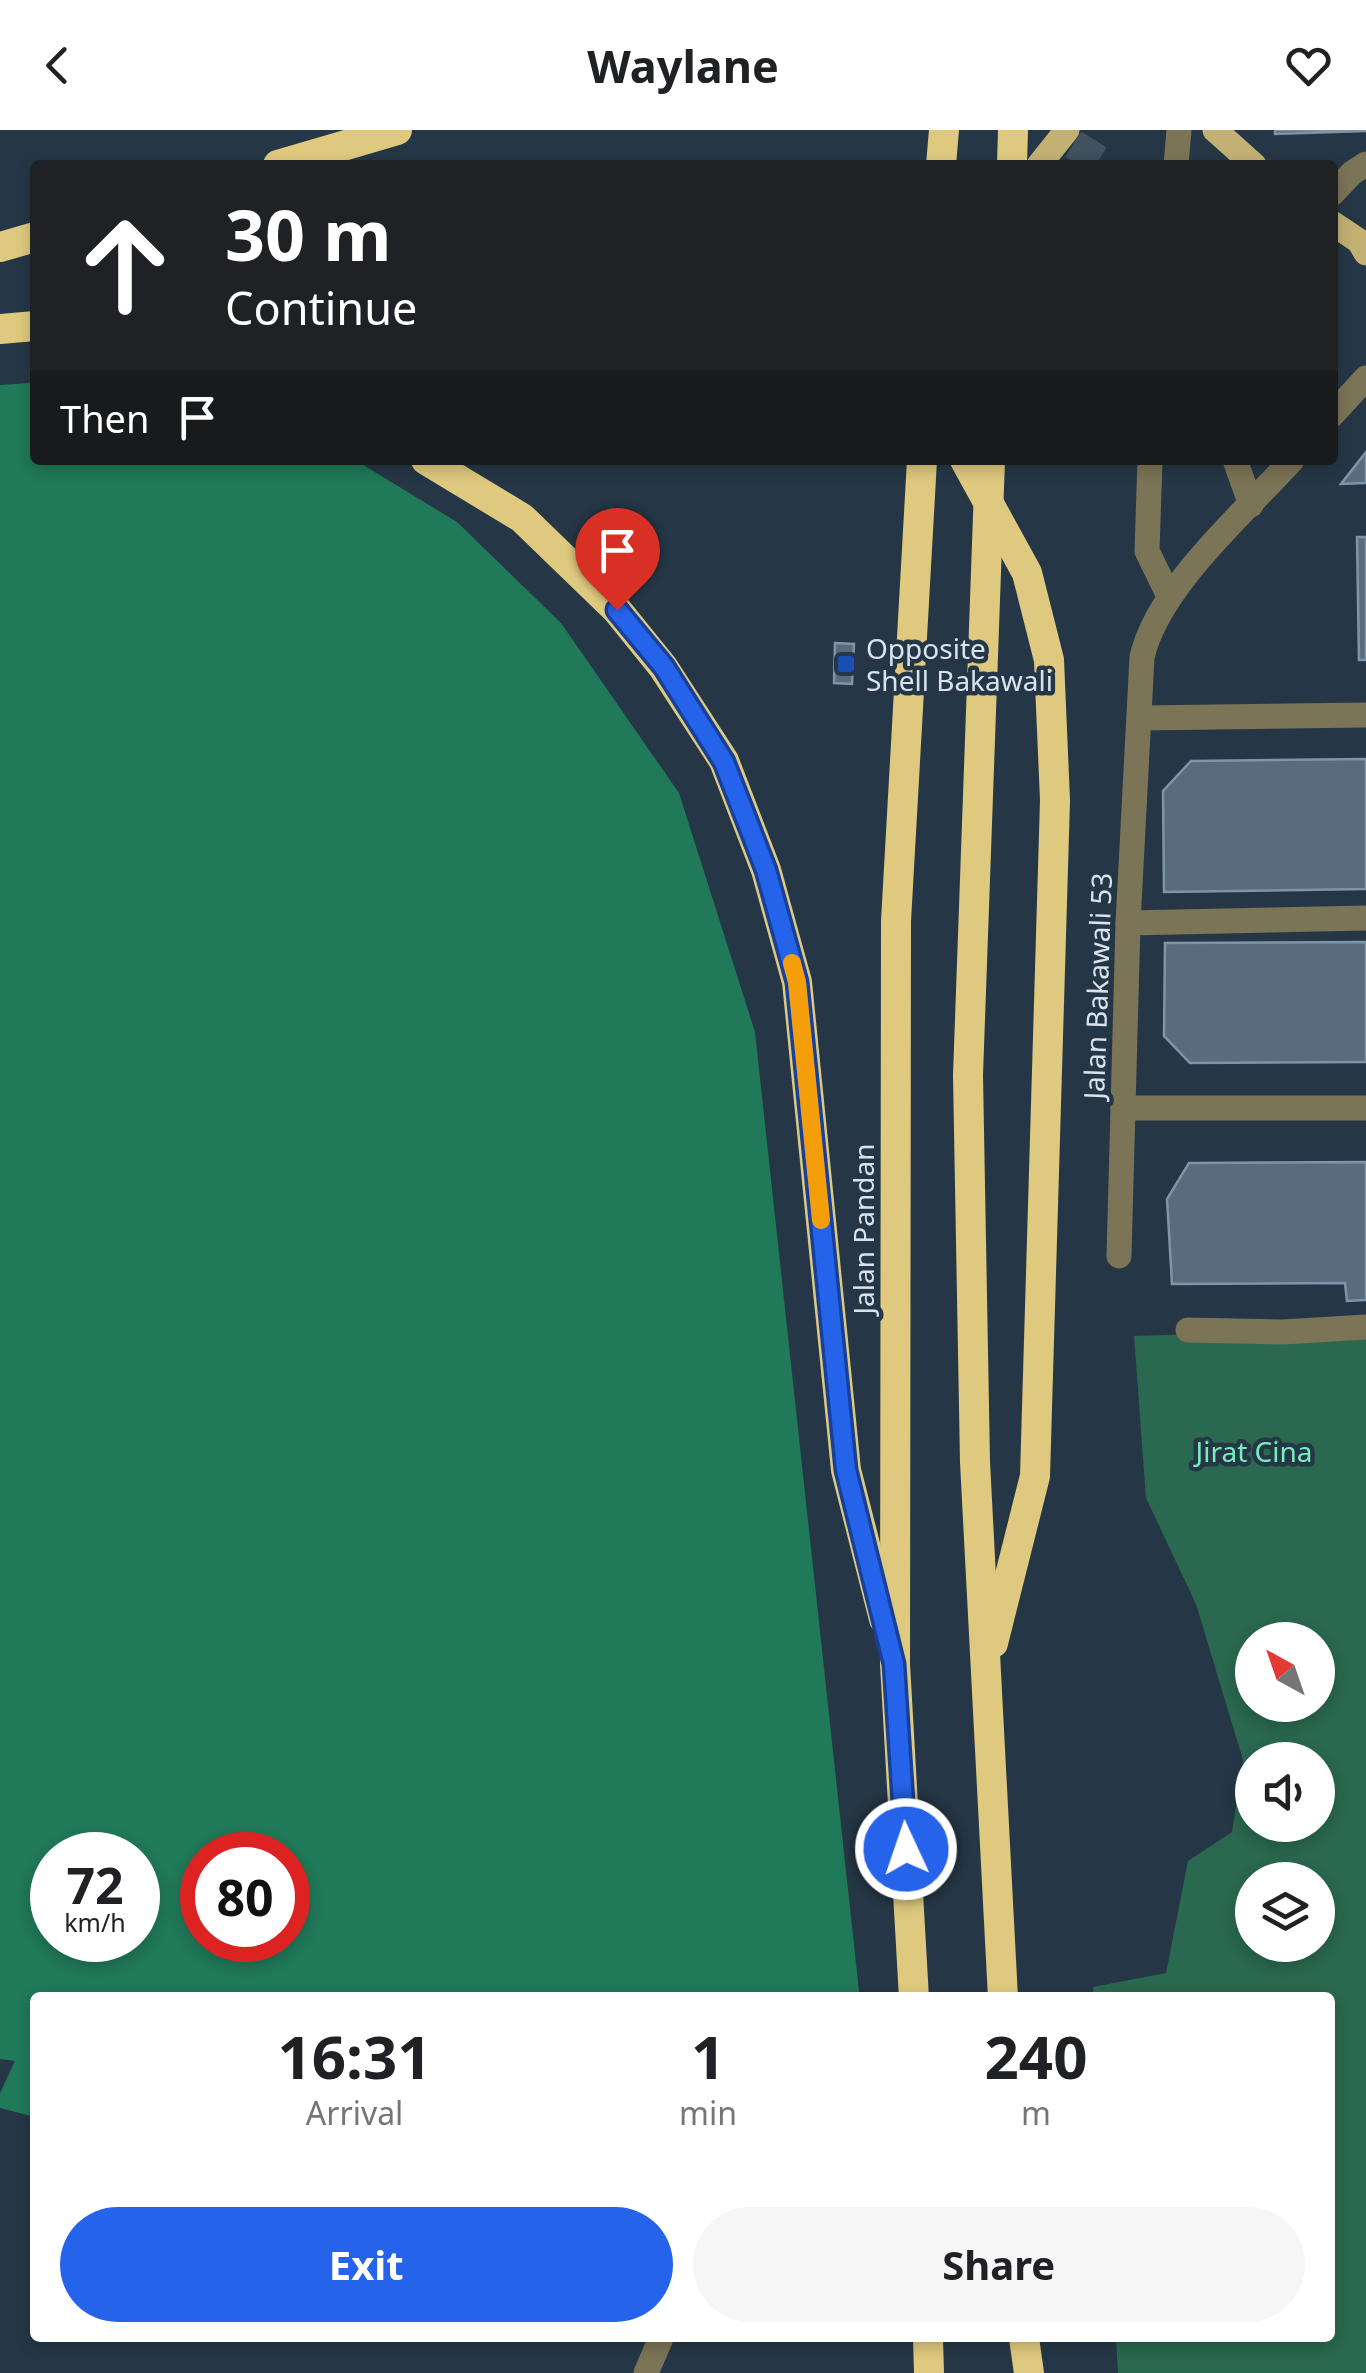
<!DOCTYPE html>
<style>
:root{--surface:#fff;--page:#f6f6f6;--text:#202124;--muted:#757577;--accent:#2563eb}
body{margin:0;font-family:"Noto Sans",sans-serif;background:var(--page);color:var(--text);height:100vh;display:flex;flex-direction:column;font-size:38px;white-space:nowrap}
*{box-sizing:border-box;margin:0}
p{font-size:32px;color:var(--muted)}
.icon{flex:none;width:55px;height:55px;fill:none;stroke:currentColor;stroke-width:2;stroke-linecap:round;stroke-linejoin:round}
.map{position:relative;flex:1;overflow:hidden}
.sheet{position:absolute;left:30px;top:1862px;width:1305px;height:350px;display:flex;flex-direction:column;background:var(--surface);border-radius:10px;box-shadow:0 5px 15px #0003}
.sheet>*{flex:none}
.guide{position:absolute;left:30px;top:30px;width:1308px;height:305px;border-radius:10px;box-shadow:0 5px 15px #0003;background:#202124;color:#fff;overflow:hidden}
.needle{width:65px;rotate:320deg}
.controls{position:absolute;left:1235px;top:1492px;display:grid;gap:20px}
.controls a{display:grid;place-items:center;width:100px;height:100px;border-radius:50%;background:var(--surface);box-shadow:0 5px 15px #0003;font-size:50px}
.speed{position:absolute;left:30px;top:1702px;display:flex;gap:20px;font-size:50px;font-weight:700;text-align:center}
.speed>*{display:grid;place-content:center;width:130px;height:130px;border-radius:50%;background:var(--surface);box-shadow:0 5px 15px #0003;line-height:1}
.speed small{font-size:25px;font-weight:400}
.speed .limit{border:15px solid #d22;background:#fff;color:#111}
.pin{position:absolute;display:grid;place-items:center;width:85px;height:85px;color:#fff;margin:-102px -42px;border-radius:50% 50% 50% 0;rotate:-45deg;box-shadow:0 0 10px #0007}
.pin .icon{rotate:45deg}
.me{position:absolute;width:110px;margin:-55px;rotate:357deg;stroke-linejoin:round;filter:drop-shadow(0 0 8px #0008)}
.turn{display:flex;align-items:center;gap:35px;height:210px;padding:0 30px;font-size:45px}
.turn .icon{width:130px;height:130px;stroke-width:2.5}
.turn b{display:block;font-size:70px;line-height:85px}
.then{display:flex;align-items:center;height:95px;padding:0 30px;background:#0003;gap:20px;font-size:38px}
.eta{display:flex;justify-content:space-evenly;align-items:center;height:170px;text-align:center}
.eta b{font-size:60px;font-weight:700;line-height:70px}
.cta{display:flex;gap:20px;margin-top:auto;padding:20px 30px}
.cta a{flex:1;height:115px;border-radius:60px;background:var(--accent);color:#fff;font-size:40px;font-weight:700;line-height:115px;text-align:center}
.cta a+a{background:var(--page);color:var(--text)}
header{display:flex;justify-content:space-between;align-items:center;height:130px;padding:0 30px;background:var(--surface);font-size:45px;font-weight:700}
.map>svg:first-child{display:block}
</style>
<header><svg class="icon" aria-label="back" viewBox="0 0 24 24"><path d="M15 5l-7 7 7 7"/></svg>Waylane<svg class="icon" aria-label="heart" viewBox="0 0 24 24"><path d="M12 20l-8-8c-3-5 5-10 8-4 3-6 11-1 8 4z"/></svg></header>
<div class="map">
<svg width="1366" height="2243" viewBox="0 0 1366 2243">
<rect width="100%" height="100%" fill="#253746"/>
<!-- green -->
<path fill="#2a684f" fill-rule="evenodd" d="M 1366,1199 L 1366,2243 L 1118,2243 L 1116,2208 L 1330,2208 L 1330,1868 L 1094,1868 L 1093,1857 L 1166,1843 L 1188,1731 L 1232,1702 L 1243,1630 L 1196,1474 L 1146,1368 L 1134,1206 ZM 1252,1510 L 1318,1510 L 1318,1575 L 1252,1575 ZM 1252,1630 L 1318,1630 L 1318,1695 L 1252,1695 ZM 1252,1750 L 1318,1750 L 1318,1815 L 1252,1815 Z"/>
<!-- forest -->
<path fill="#207959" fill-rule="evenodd" d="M 30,253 L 35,254 L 35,330 L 355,330 L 457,392 L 561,493 L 679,663 L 755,902 L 859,1861 L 855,1867 L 35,1868 L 35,1987 L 0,1978 L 0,1963 L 15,1931 L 0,1929 L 0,255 ZM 52,1725 L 138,1725 L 138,1810 L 52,1810 ZM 202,1725 L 288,1725 L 288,1810 L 202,1810 Z"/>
<!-- building -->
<g fill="#596c7e" stroke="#7f94a6" stroke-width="2.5">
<polygon points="1275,0 1366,0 1366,1 1275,4"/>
<polygon points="1366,322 1366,353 1341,354"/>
<polygon points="1357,407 1366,407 1366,530 1359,530"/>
<polygon points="835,513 854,514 852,554 834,553"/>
<polygon points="1366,629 1366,759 1164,762 1163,661 1191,631"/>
<polygon points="1366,812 1366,932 1190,933 1164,906 1165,813"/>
<polygon points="1366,1032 1366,1170 1347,1171 1345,1153 1172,1154 1167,1069 1189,1033"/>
</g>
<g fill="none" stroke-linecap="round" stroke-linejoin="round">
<!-- highway-tunnel -->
<polyline stroke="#40515f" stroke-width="30" stroke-dasharray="30 15" stroke-linecap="butt" points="1078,35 1100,0"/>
<!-- minor -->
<g stroke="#7c7456" stroke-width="25">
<polyline points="1176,35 1179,0"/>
<polyline points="1332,64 1352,43 1366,34"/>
<polyline points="1332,285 1366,248"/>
<polyline points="1150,330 1147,421 1169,466"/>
<polyline points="1235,330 1251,375"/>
<polyline points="1140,588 1366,585"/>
<polyline points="1128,793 1366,788"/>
<polyline points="1123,978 1366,978"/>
<path d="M 1119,1126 L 1128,793 L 1142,527 C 1158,457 1243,384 1292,330"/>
<polyline points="1188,1200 1283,1202 1366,1197"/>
<polyline points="646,2243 661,2208"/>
</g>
<!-- major -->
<g stroke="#c2b173" stroke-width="25">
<polyline points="1215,0 1254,35"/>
<polyline points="1039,35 1067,0"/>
<polyline points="1332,93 1359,111 1366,123"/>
</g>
<!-- highway -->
<g stroke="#dec97e" stroke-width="30">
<polyline points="278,35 397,0"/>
<polyline points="941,35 944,0"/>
<polyline points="1012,35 1013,0"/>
<polyline points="0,117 35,107"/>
<polyline points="0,199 35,196"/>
<polyline points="426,330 522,388 617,480 663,537 724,631 766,740 797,852 846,1340 884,1489"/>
<polyline points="965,330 1027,443 1049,530 1055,670 1035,1346 993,1513"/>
<polyline points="990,330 968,945 975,1332 1003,1868"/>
<polyline points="914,1868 895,1534 896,791 922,330"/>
<polyline points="928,2208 929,2243"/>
<polyline points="1024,2208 1029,2243"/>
</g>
</g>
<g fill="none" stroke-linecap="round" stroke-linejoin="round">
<defs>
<polyline id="route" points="617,480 664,537 724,632 766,740 797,852 846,1340 894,1534 906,1719"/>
</defs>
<!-- route casing -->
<use href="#route" stroke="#184099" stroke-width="25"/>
<!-- route -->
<use href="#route" stroke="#2563eb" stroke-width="18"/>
<!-- slow -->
<polyline stroke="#f59e0b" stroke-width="18" points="792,833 797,852 821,1090"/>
</g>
<!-- markers -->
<rect fill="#1a4fb4" stroke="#253746" stroke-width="4" x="836" y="524" width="20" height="20" rx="5"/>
<g text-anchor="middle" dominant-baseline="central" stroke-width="9" stroke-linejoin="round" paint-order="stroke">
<!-- poi labels -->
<g font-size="28" fill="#d8e3ed" stroke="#253746" text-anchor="start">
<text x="866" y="518">Opposite<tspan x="866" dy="32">Shell Bakawali</tspan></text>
</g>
<!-- street labels -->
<g font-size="28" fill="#d8e3ed" stroke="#253746">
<text transform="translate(1097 856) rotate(-88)">Jalan Bakawali 53</text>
<text transform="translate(863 1099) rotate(-90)">Jalan Pandan</text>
</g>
<!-- park labels -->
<g font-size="28" fill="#78edbc" stroke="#253746">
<text x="1254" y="1321">Jirat Cina</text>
</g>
</g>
</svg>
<div class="controls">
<a><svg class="needle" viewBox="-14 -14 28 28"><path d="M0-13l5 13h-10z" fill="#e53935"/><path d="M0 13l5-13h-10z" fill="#757577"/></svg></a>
<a><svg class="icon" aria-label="sound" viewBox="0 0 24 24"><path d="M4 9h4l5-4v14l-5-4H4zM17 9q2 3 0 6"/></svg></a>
<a><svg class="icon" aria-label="layers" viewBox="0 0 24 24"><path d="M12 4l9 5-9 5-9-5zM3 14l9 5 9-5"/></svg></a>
</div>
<div class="speed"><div>72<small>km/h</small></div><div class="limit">80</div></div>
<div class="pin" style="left:617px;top:480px;background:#d93025"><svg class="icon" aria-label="arrive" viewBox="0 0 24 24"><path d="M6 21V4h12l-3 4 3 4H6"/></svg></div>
<svg class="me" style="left:906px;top:1719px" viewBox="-20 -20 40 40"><circle r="17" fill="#2563eb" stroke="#fff" stroke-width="3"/><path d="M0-11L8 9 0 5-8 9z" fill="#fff"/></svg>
<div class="guide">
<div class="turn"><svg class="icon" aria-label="ahead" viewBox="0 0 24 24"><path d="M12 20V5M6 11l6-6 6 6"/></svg><div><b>30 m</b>Continue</div></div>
<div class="then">Then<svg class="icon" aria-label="arrive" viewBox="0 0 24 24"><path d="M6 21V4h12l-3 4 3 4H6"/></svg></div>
</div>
<section class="sheet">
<div class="eta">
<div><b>16:31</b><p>Arrival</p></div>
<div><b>1</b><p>min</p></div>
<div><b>240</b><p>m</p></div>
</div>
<div class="cta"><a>Exit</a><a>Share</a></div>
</section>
</div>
